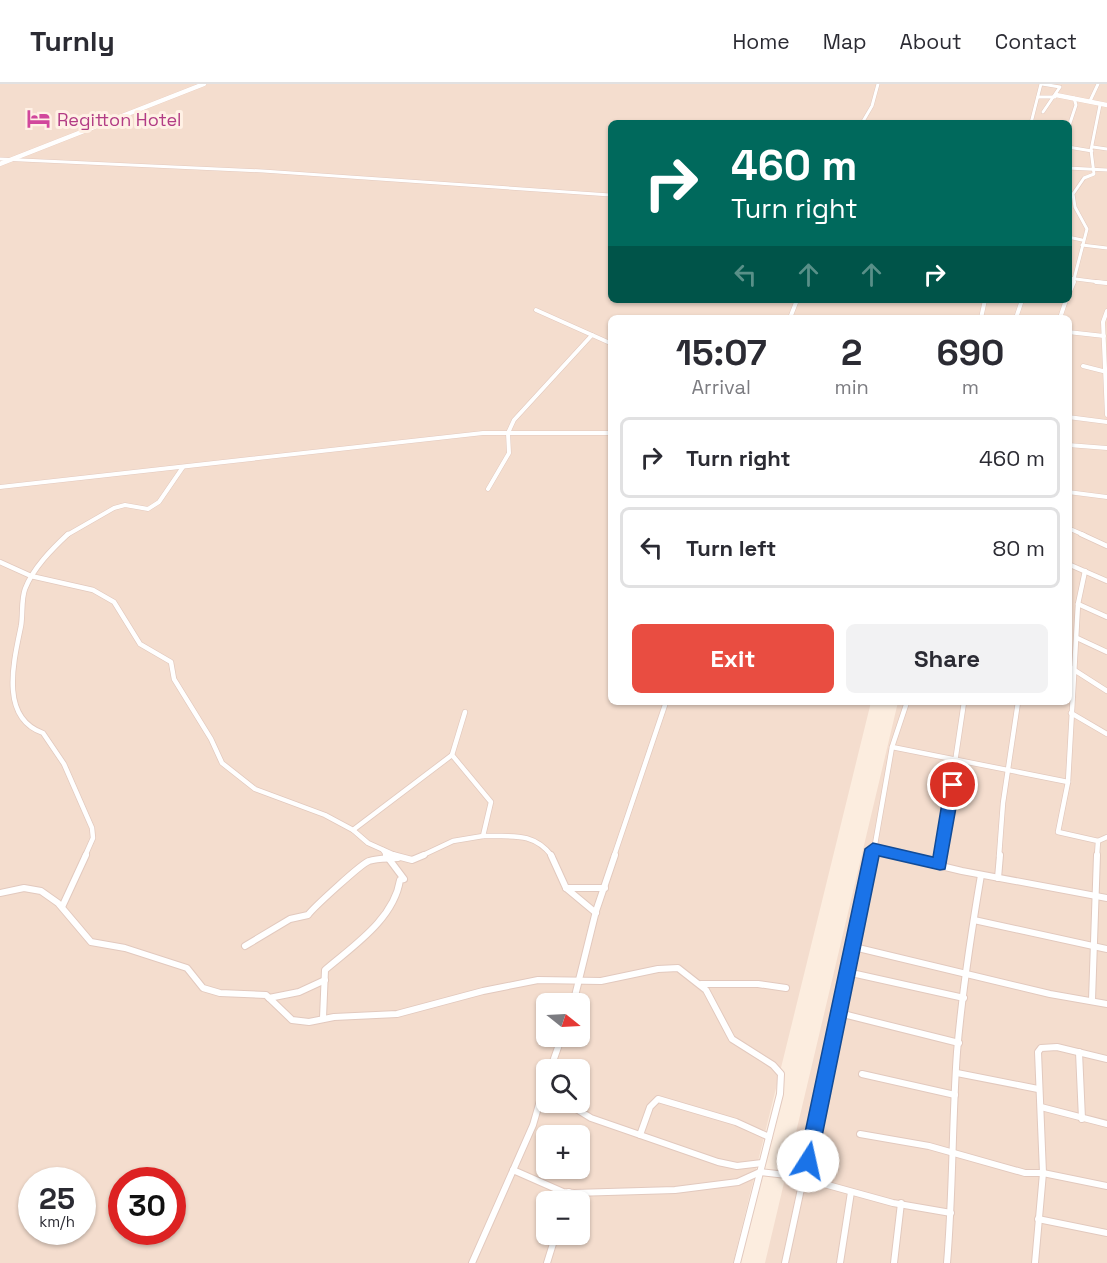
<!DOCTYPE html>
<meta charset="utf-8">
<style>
:root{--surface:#fff;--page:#f2f2f3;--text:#2b2b33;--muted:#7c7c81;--line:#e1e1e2;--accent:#e94d41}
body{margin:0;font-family:"Space Grotesk",sans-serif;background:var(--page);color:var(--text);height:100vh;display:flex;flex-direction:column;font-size:22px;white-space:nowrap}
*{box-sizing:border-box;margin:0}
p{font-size:20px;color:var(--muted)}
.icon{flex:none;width:33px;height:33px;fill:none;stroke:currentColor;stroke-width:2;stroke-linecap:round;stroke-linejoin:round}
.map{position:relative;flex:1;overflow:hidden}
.drawer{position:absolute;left:608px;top:231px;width:464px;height:390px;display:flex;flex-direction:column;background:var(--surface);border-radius:9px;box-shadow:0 2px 4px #0004}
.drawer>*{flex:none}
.banner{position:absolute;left:608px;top:36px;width:464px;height:183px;border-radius:9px;box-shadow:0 2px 4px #0004;background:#00695c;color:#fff;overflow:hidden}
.needle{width:39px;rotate:108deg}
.tools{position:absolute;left:536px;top:909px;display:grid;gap:12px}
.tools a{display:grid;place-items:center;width:54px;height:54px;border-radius:9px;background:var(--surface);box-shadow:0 2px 4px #0004;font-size:30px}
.speed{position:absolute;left:18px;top:1083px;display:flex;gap:12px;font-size:30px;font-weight:700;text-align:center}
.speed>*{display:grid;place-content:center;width:78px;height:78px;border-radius:50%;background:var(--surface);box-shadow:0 2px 4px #0004;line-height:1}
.speed small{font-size:15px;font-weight:400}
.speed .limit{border:9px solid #d22;background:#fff;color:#111}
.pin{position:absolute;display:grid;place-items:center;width:51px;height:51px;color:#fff;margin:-26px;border:3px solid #fff;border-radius:50%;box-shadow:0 2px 6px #0007}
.me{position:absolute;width:66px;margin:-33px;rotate:10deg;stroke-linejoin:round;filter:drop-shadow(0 0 4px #0008)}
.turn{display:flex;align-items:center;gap:21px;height:126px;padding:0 24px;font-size:27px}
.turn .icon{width:78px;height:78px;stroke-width:2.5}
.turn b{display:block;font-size:42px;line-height:51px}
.lanes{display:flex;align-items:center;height:57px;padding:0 24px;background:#0003;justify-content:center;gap:30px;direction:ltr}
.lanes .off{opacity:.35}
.eta{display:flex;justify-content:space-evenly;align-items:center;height:102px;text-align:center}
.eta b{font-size:36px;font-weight:700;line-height:42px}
.primary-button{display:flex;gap:12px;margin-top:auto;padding:12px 24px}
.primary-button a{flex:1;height:69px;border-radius:9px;background:var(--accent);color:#fff;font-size:24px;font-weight:700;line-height:69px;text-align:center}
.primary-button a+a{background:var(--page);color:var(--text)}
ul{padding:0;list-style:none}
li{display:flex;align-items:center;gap:18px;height:81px;margin:0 12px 9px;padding:0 12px;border:3px solid var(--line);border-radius:9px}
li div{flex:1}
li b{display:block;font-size:22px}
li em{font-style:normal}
header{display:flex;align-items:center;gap:36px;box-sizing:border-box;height:84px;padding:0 30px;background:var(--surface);border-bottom:2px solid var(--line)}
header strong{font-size:28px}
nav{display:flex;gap:33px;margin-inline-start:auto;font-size:21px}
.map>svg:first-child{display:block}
</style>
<header>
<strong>Turnly</strong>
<nav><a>Home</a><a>Map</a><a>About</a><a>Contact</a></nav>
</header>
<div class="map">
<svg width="1107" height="1179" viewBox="0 0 1107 1179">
<rect width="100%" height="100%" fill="#fceddf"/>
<!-- residential -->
<path fill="#f4ddce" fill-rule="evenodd" d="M 0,0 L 1107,0 L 1107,1179 L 765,1179 L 898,618 L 1068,618 L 1068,234 L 610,234 L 610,618 L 871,618 L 733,1179 L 0,1179 ZM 610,39 L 1068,39 L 1068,216 L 610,216 ZM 546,920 L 579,920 L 579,952 L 546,952 ZM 546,986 L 579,986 L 579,1018 L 546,1018 ZM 546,1052 L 579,1052 L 579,1084 L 546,1084 ZM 32,1096 L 82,1096 L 82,1148 L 32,1148 ZM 122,1096 L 172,1096 L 172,1148 L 122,1148 ZM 546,1118 L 579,1118 L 579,1150 L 546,1150 Z"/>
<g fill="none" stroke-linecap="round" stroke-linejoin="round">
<defs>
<g id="street-far3">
<polyline points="1042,0 1060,3 1043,28"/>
<polyline points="1038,13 1055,13"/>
<polyline points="1090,17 1098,0"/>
<polyline points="862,39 872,22 878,0"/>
<polyline points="1031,39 1041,0"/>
<polyline points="1068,45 1076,21 1074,14"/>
<polyline points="1068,63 1092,67"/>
<polyline points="1093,63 1107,65"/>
<polyline points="0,75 263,87 610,111"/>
<polyline points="1068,84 1107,86"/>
<polyline points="1068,153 1082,156"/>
<polyline points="1082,161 1107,164"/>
<polyline points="1068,194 1107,199"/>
<polyline points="1073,199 1087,145 1075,123 1073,110 1084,94 1094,90 1091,66 1100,21"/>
</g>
<g id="street-far2">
<polyline points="1096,198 1107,199"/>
<polyline points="1068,212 1074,198"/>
<polyline points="536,226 610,259"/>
<polyline points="1107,227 1103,238 1107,331"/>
<polyline points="790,234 797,216"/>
<polyline points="981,234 985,216"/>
<polyline points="1016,234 1022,216"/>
<polyline points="1060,234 1066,216"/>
<polyline points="1068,248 1104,252"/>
<polyline points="1083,282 1107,288"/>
<polyline points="1068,333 1107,338"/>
<polyline points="1068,361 1107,364"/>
<polyline points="0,403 483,349 610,349"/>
<polyline points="488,405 509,369 508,349 514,336 592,251"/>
<polyline points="1068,408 1107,413"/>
<polyline points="1068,444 1084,451"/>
<polyline points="67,451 114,424 125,421 148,425 159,418 183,383"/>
</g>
<g id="street-far1">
<path d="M 68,450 C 52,465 33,484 25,505 C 21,516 23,530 21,542 C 13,580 0,634 43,649 L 64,680 L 92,744 L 93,754 L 85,772"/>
<polyline points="1081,450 1107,462"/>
<polyline points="0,478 31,492 93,506 114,518 140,560 171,578 174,595 211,655 222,679 255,705 325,731 353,746 368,759 397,772"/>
<polyline points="1068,480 1107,497"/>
<polyline points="1085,487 1078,520 1068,698 1058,748 1098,757 1097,772"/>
<polyline points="1078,520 1107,533"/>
<polyline points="1077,554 1107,568"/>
<polyline points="1068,582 1107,607"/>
<polyline points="1071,629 1107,650"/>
<polyline points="892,663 1068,698"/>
<polyline points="353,746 452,671"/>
<path d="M 483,752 C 511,753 533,747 552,772"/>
<polyline points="1098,757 1107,753"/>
<polyline points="873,765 901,772"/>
<polyline points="383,766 387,772"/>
<polyline points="421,772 453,757 483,752 491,718 452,671 465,628"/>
<polyline points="614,772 666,618"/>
<polyline points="873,772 892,663 907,618"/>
<polyline points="941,772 964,618"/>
<polyline points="999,772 1003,719 1018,618"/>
</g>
<g id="street">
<polyline points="393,771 412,776 424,771"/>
<polyline points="551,771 566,804 596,829"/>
<polyline points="895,771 962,787 1107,814"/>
<polyline points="940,781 942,771"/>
<polyline points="998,794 1000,771"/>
<polyline points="566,804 605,804"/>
<polyline points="0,809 24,804 41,807 58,819 91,858 125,864 187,884 203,904 220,909 266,911 292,936 309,938 334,933 397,930 483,907 538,896 601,897 658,885 678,884 706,906 732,955 773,981 781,990 780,1010 737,1179"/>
<polyline points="62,823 86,771"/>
<polyline points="974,836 1107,865"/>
<path d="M 245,862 L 290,835 L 308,831 C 313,824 362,779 369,777 C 378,774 389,775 398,774"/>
<polyline points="854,863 1050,910 1107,920"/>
<polyline points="847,888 964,914"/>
<polyline points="701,900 758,900 786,904"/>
<polyline points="269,914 299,908 325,896"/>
<polyline points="1092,916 1097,771"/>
<polyline points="573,920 596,827 615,771"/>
<polyline points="839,929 959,959"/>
<path d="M 323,934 L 325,886 C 353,862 394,835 400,796 L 404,795 L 386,771"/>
<polyline points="1079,968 1082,1035"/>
<polyline points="550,986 562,952"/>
<polyline points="957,989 1038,1005"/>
<polyline points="862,990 955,1011"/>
<polyline points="565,1018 591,1034 718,1078 737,1082 762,1079"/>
<polyline points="1041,1023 1107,1040"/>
<polyline points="860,1050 929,1062 1025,1089 1043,1089 1107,1102"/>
<polyline points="640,1051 650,1023 658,1015 736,1038 769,1053"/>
<polyline points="513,1086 563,1108 574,1109 675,1106 738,1098 760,1088 795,1092 893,1119 951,1129"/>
<polyline points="566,1118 569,1108"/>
<polyline points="1038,1135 1107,1149"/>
<polyline points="472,1179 533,1041 546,996"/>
<polyline points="547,1179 556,1150"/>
<polyline points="785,1179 873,771"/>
<polyline points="840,1179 851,1108"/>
<polyline points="894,1179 901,1119"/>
<path d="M 947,1179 C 953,1109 952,1038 957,968 C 962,909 971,850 981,791"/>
<polyline points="1035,1179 1043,1089 1038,968 1041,964 1057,963 1107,975"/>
</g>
<g id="secondary">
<polyline points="1056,11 1107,21"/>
<polyline points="0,80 204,0"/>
</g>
</defs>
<!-- street-far3 casing -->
<use href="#street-far3" stroke="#e2c9be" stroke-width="4"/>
<!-- street-far2 casing -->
<use href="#street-far2" stroke="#e2c9be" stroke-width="5"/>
<!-- street-far1 casing -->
<use href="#street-far1" stroke="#e2c9be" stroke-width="6"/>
<!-- street casing -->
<use href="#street" stroke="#e2c9be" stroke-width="8"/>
<!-- secondary casing -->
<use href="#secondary" stroke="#e7c9bb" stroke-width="5"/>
<!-- street-far3 -->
<use href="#street-far3" stroke="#fff" stroke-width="3"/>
<!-- street-far2 -->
<use href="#street-far2" stroke="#fff" stroke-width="4"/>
<!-- street-far1 -->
<use href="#street-far1" stroke="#fff" stroke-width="4.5"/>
<!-- street -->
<use href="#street" stroke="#fff" stroke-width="6"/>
<!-- secondary -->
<use href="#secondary" stroke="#fff" stroke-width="4.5"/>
</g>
<!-- route -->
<polygon fill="#1a73e8" stroke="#114b97" stroke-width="1.5" points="953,695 960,701 945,785 940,786 879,772 817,1077 815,1083 808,1086 801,1083 799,1077 865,765 873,759 933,773 945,701"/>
<!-- icons -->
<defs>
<symbol id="hotel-bare" viewBox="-9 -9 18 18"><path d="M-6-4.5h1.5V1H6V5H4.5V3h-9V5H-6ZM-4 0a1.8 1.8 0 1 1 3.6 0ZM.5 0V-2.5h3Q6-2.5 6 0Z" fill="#d1479c" stroke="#fff1e5" stroke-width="2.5" paint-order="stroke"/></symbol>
</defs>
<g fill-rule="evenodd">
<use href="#hotel-bare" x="22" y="18" width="33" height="33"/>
</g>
<g text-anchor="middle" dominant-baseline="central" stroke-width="6" stroke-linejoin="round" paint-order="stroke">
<!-- far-hotel labels -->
<g font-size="18" fill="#b23c85" stroke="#fff1e5" text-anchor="start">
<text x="57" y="35">Regitton Hotel</text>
</g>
</g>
</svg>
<div class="tools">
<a><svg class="needle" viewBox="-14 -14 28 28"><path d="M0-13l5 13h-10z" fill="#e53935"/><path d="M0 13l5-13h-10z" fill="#7c7c81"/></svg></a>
<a><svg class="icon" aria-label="search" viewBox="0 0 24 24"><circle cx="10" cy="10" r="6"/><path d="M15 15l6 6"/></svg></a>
<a>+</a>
<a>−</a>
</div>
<div class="speed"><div>25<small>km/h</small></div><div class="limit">30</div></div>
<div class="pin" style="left:953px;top:701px;background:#d93025"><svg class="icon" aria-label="arrive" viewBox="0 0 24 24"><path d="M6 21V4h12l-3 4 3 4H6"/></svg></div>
<svg class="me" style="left:808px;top:1077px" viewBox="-20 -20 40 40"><circle r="19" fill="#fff"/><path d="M0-13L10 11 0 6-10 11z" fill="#1a73e8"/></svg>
<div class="banner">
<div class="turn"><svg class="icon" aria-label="right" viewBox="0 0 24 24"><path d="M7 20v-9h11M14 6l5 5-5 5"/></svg><div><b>460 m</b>Turn right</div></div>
<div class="lanes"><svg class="icon off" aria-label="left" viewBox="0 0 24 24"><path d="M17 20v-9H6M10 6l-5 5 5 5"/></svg><svg class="icon off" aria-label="ahead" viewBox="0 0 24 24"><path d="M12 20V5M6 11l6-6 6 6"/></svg><svg class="icon off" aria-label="ahead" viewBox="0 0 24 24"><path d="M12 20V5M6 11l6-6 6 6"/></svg><svg class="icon" aria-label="right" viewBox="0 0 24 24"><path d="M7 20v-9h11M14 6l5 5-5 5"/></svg></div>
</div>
<section class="drawer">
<div class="eta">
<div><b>15:07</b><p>Arrival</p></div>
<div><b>2</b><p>min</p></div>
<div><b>690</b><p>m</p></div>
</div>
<ul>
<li><svg class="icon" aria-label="right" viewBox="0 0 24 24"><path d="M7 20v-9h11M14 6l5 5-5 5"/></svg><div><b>Turn right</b></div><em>460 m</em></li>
<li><svg class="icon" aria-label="left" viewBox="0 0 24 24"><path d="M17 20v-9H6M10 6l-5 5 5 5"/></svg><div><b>Turn left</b></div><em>80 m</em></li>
</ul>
<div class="primary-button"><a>Exit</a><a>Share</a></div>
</section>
</div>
